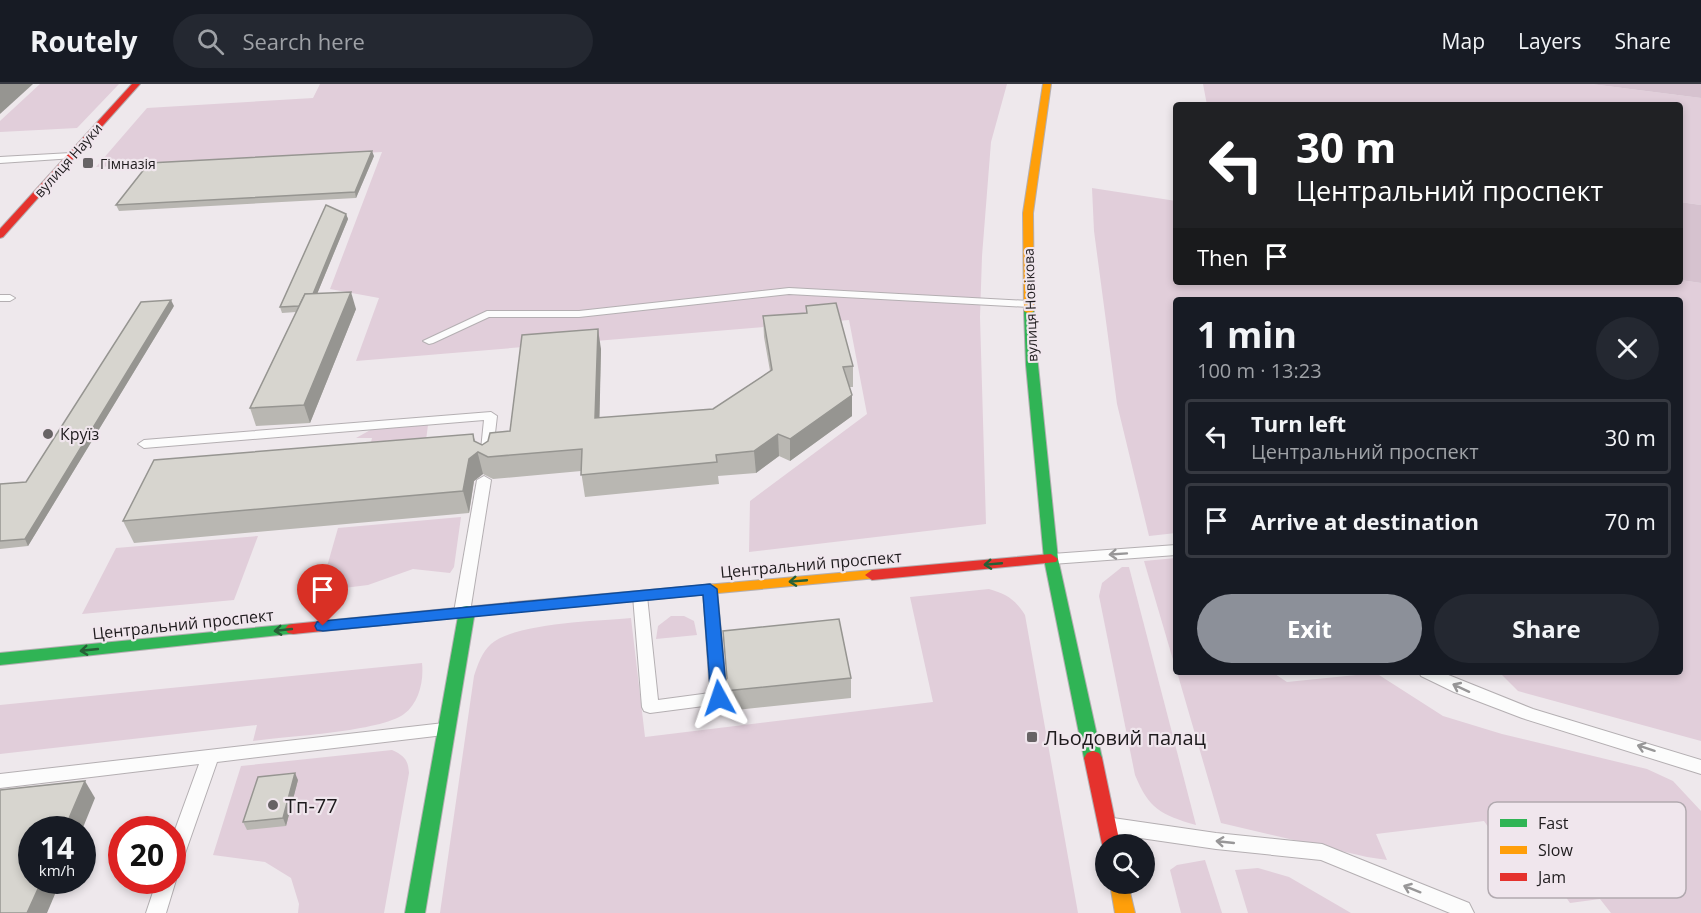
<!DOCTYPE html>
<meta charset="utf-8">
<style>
:root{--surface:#171b24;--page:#242831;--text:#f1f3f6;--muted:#9ea1a6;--line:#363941;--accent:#8c9099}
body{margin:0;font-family:"Open Sans",sans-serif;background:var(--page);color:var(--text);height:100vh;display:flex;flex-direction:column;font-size:22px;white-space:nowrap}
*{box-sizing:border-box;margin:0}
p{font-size:20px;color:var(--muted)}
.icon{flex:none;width:33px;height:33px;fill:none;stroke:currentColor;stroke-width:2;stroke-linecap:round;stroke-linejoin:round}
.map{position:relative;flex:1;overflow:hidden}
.sheet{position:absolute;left:1173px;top:213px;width:510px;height:378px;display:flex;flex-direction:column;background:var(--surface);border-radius:6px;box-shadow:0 3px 9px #0003}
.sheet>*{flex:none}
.top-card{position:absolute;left:1173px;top:18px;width:510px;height:183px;border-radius:6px;box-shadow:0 3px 9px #0003;background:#202124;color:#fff;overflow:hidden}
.buttons{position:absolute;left:1095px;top:750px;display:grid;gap:12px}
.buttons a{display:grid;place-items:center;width:60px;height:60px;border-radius:50%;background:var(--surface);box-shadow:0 3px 9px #0003;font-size:30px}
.speed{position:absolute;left:18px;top:732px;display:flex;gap:12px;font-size:30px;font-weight:700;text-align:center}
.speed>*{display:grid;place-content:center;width:78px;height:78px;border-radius:50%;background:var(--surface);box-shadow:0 3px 9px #0003;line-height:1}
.speed small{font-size:15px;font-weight:400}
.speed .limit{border:9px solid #d22;background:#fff;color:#111}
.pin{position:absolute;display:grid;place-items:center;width:51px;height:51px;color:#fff;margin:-62px -26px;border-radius:50% 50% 50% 0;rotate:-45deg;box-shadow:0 0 6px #0007}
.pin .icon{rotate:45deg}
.me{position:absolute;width:66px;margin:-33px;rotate:355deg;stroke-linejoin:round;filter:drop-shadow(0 0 4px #0008)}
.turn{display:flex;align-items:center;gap:21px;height:126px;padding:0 24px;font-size:27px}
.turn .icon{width:78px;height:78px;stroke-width:2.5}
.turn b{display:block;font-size:42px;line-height:51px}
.then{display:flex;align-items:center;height:57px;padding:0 24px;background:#0003;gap:12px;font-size:22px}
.round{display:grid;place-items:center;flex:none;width:63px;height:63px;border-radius:32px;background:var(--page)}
.summary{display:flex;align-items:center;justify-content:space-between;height:102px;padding:0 24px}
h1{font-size:36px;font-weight:700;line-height:45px}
.primary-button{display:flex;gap:12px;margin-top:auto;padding:12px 24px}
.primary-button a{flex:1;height:69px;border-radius:36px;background:var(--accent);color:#fff;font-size:24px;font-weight:700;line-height:69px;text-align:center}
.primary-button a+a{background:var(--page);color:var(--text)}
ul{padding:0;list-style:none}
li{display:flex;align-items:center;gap:18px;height:75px;margin:0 12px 9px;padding:0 12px;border:3px solid var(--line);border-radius:6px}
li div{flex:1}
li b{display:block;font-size:22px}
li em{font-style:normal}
header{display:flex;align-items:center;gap:36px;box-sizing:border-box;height:84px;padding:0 30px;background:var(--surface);border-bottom:2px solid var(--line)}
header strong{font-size:28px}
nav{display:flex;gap:33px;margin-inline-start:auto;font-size:21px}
.search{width:420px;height:54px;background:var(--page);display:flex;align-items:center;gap:15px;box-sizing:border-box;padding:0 21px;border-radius:33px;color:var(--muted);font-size:22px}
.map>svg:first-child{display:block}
</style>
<header>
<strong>Routely</strong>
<div class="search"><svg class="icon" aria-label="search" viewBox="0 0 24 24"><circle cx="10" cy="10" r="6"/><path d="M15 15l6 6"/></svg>Search here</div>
<nav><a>Map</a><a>Layers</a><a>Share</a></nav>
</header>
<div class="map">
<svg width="1701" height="829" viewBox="0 0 1701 829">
<rect width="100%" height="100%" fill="#eee8ec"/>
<!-- green -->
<g fill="#e1ceda">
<polygon points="40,0 119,0 77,44 0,48 0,37"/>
<polygon points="320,0 1007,0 991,58 982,172 980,233 986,440 749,468 750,417 867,330 849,236 356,277 379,214 330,205 382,68 96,83 147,24 313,14"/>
<polygon points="1203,0 1591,0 1701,14 1701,121 1680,118 1680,21 1207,21"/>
<polygon points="1092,104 1176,117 1176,198 1680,198 1680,196 1701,199 1701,657 1518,607 1499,588 1680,588 1680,216 1176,216 1176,449 1149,452 1117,320 1094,147"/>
<polygon points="428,341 425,364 368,370 372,354 356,354 374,344"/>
<polygon points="461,433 454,483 450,489 413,485 368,501 320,507 338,444"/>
<polygon points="258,452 234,516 82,530 116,464"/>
<polygon points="1176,474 1176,586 1144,477"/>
<path d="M 1122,483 L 1129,483 L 1196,741 C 1161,731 1149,725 1135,691 L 1099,512 L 1102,499 Z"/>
<path d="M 989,505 C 1006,510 1015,515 1025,531 L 1078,829 L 440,829 L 474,592 C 478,580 482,568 491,560 C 514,539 599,537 631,534 L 645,653 L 933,618 L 910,513 Z"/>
<polygon points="671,532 684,532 694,537 697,551 656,555 658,542"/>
<path d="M 422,579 C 424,597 419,619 404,630 C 379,648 288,652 253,657 L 257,641 L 0,670 L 0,621 Z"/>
<polygon points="1177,588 1272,588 1287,598 1366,590 1379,591 1443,632 1502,650 1647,685 1673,697 1701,727 1701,829 1611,829 1600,815 1570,819 1534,768 1508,771 1484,737 1376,750 1387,776 1367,773 1221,739"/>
<path d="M 392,666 C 405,672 408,676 409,689 L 384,829 L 298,829 L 299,820 L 291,794 L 265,778 L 213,771 L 241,682 Z"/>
<polygon points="1205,776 1222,829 1181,829 1170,786 1177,781"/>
<polygon points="1258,784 1289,793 1351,829 1248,829 1235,786"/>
</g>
<!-- forest -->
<g fill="#d6c2cf">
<polygon points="1591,0 1701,0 1701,14"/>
<polygon points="1680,118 1701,121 1701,199 1680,196"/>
</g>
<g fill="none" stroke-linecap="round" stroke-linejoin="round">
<defs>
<g id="lane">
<polygon points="71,69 74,70 74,74 0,79 0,73"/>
<polygon points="789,204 1029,217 1034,220 1029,223 789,210 579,233 489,233 433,259 429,260 423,257 487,227 579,227"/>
<polygon points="0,211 10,211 15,214 10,217 0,217"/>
<polygon points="491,328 497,332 492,375 486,379 480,375 484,336 144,364 138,360 144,356"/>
<polygon points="484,392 491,396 470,528 467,532 457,532 454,528 477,396"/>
<polygon points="1176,461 1176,471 1052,480 1045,475 1052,470"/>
<polygon points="710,500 715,501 717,505 727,614 725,618 719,620 650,629 644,627 642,623 633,512 635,508 645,508 647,512 658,616 710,609 703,505 705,501"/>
<polygon points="1419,588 1441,588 1533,625 1701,676 1701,690 1522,634 1454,608 1421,592"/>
<polygon points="444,639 450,640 452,645 450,650 444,651 217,678 181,781 179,787 172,789 172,754 199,680 0,704 0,690"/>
<polygon points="1113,734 1216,749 1322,760 1469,819 1474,829 1450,829 1321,776 1216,765 1113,750 1107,747 1104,742 1107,737"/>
<polygon points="172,790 176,796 166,829 146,829 157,796 172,796"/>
</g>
<g id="fast">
<polygon points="1029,224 1034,227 1038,281 1058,475 1102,674 1099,679 1093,681 1087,679 1084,674 1044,475 1026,281 1024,227"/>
<polygon points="467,522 472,523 475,527 425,829 405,829 459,527 462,523"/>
<polygon points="293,540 298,541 301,545 298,549 0,581 0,569"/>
</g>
<g id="slow">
<polygon points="1043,0 1051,0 1033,129 1034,227 1029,230 1024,227 1023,129"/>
<polygon points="872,486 877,488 879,491 877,494 527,527 522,526 519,522 522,518 527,517"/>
<polygon points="1110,800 1128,800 1135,829 1115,829"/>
</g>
<g id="jam">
<polygon points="132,0 140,0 3,153 0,154 0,145"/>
<polygon points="1051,470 1058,475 1056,478 872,496 865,491 872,486"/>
<polygon points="527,517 532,518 535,522 532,526 293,550 288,549 285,545 288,541 293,540"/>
<polygon points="1093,667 1099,669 1102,674 1120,760 1106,760 1106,766 1102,760 1084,674 1087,669"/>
</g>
</defs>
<!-- lane casing -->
<use href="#lane" stroke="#b4afb2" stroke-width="2"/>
<!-- fast casing -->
<use href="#fast" stroke="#b4afb2" stroke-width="2"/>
<!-- slow casing -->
<use href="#slow" stroke="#b4afb2" stroke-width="2"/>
<!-- jam casing -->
<use href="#jam" stroke="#b4afb2" stroke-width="2"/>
<!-- lane -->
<use href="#lane" fill="#fcfcfc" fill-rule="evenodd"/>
<!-- fast -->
<use href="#fast" fill="#30b455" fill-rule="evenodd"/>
<!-- slow -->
<use href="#slow" fill="#ff9f0a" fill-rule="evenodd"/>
<!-- jam -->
<use href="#jam" fill="#e5322d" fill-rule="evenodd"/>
</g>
<!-- wall -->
<g fill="#b9b7b2">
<polygon points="374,72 356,114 119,127 116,121"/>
<polygon points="346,130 348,135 317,210 356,225 310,339 256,342 250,324 296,228 282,229 280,223"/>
<polygon points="174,222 28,462 0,465 0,400 26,398"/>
<polygon points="806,222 853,282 853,303 849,303 852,332 790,377 779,372 756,389 718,392 719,400 585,413 581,387 493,395 483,390 474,397 469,429 134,459 123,437 473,350 475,358 482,361 510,347 601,265 599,334 713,325 770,287 764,253 763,232 806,229"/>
<polygon points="851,594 851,614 727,627 725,607"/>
<polygon points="298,696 286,742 247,746 243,738"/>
</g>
<!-- shaded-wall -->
<g fill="#969591">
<polygon points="0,0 33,0 0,30"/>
<polygon points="372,67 374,72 356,114 355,108"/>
<polygon points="346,130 348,135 310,227 308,221"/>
<polygon points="351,208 356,225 310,339 304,321"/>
<polygon points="171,216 174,222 28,462 25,455"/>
<polygon points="598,245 601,265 599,356 595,334"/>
<polygon points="852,311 852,332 790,377 790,355"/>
<polygon points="473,350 483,390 474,397 469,429 463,407 469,375 474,357"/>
<polygon points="778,350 779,372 756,389 754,367"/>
<polygon points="295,689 298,696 286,742 283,734"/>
<polygon points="85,697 95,714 82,746 64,746"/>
<polygon points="42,796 61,796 47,829 27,829"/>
</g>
<!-- building -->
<g fill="#d7d5cf" stroke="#969591" stroke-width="1.5">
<polygon points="372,67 355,108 116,121 149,79"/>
<polygon points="326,121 346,130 313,210 305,210 299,222 280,223"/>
<polygon points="351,208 304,321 250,324 305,210"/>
<polygon points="171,216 25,455 0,457 0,400 26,398 141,218"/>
<polygon points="836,219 853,282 843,283 852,311 790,355 778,350 754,367 716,371 717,378 581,391 582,365 488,373 478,368 469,375 463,407 123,437 154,376 473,350 474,357 482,361 488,357 490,349 510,347 522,251 598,245 595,334 713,325 772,286 763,232 807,229 806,222"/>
<polygon points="839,535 851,594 725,607 724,600 727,594 723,547"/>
<polygon points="295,689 283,734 243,738 258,693"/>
<polygon points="85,697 64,746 32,746 32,796 42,796 27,829 0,829 0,706"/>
</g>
<!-- one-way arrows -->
<defs><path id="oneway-shaft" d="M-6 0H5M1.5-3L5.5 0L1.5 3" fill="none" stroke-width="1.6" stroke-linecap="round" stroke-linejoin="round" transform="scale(1.5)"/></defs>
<g stroke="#989798">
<use href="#oneway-shaft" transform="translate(1118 470) rotate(176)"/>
<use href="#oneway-shaft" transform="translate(1461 604) rotate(-155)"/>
<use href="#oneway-shaft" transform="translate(1646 664) rotate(-162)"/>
<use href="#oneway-shaft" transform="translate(1225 758) rotate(-174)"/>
<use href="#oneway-shaft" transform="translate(1412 805) rotate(-158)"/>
</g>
<g stroke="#266036">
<use href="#oneway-shaft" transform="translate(993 480) rotate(175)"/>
<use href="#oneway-shaft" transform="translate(798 497) rotate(175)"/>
<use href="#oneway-shaft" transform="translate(283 546) rotate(174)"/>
<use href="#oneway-shaft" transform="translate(89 566) rotate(174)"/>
</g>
<!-- route -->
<polygon fill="#1a73e8" stroke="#114b97" stroke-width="1.5" points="710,500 717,505 727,614 725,619 719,620 713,619 711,614 703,511 323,547 317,546 315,542 317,538 323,537"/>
<!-- markers -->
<g fill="#676365" stroke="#f0e6ed" stroke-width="2">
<rect x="82" y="73" width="12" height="12" rx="3"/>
<circle cx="48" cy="350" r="6"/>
<rect x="1026" y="647" width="12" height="12" rx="3"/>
<circle cx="273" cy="721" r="6"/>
</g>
<g text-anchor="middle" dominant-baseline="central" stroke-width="4.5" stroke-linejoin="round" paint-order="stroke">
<!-- far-street labels -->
<g font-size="14" fill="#1e1b1d" stroke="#f0e6ed">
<text transform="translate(68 76) rotate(-48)">вулиця Науки</text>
<text transform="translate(1030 221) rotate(-92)">вулиця Новікова</text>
</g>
<!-- far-poi labels -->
<g font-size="14" fill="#1e1b1d" stroke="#f0e6ed" text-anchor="start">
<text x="100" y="79">Гімназія</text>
</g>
<!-- poi labels -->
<g font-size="16" fill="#1e1b1d" stroke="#f0e6ed" text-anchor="start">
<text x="60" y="350">Круїз</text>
</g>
<!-- street labels -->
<g font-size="16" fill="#1e1b1d" stroke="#f0e6ed">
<text transform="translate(811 480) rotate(-5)">Центральний проспект</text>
<text transform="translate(183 540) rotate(-6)">Центральний проспект</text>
</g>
<!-- near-poi labels -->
<g font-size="20" fill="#1e1b1d" stroke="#f0e6ed" text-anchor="start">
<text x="1044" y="653">Льодовий палац</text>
<text x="285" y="721">Тп-77</text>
</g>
</g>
<!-- legend -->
<rect x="1488" y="718" width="198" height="96" rx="9" fill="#f0e6ed" stroke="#b1a9af" stroke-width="1.5"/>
<rect x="1500" y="735" width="27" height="8" fill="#30b455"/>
<rect x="1500" y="762" width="27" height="8" fill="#ff9f0a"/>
<rect x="1500" y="789" width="27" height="8" fill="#e5322d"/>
<g font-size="16" fill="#1e1b1d">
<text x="1538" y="745">Fast</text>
<text x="1538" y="772">Slow</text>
<text x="1538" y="799">Jam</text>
</g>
</svg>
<div class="buttons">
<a><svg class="icon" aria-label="search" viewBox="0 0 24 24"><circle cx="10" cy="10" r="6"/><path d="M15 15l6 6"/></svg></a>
</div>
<div class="speed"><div>14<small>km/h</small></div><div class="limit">20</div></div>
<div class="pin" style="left:323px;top:542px;background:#d93025"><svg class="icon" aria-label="arrive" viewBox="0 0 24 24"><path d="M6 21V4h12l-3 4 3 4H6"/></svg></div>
<svg class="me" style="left:719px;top:614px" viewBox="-20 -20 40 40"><path d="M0-17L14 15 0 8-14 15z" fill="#1a73e8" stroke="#fff" stroke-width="4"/></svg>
<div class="top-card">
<div class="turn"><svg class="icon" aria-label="left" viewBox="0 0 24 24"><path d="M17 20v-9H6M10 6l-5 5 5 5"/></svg><div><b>30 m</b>Центральний проспект</div></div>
<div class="then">Then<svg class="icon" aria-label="arrive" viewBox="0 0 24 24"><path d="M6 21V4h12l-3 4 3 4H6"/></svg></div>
</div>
<section class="sheet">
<div class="summary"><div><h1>1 min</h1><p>100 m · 13:23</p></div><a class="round"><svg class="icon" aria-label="close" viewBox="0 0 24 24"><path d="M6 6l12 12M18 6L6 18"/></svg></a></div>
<ul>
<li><svg class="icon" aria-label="left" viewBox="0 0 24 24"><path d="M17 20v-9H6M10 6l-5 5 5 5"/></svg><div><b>Turn left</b><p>Центральний проспект</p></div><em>30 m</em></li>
<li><svg class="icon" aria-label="arrive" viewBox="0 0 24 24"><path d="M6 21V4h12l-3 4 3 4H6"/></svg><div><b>Arrive at destination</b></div><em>70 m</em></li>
</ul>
<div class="primary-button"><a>Exit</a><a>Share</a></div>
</section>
</div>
